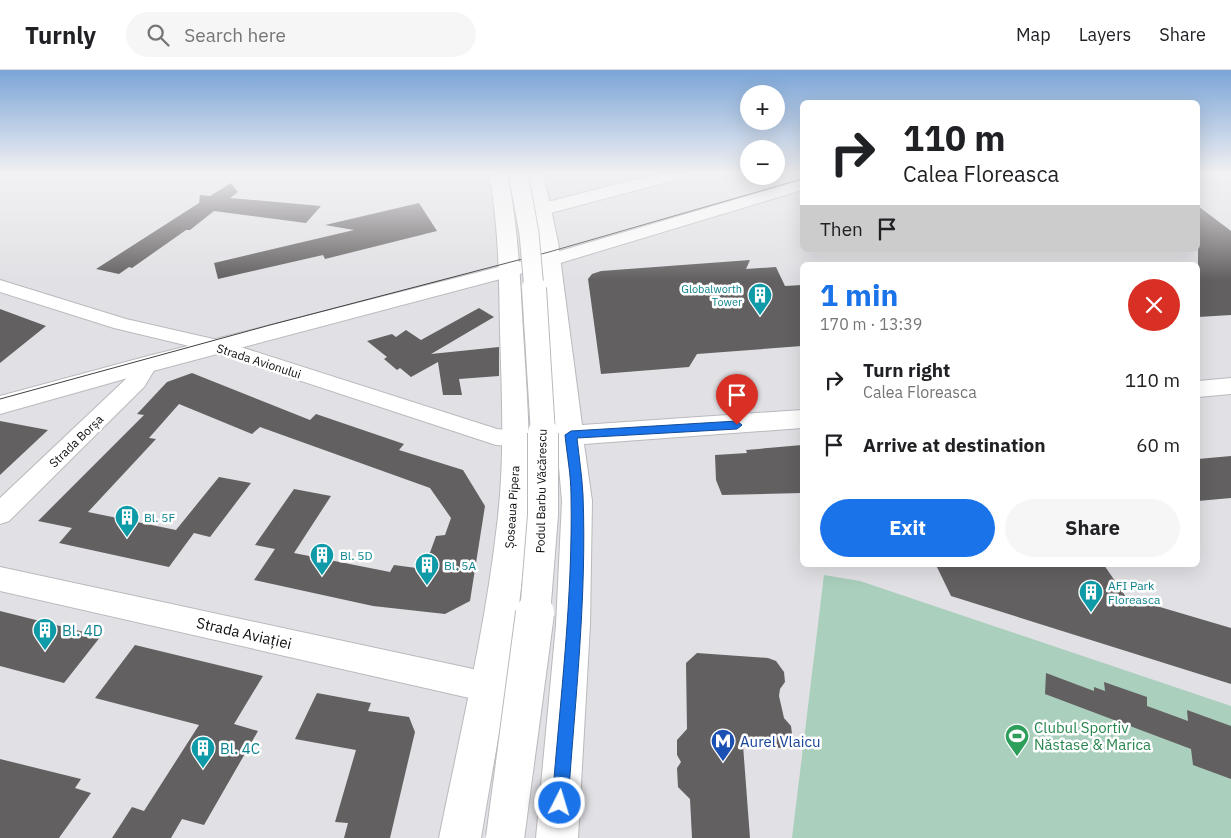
<!DOCTYPE html>
<meta charset="utf-8">
<style>
:root{--surface:#fff;--page:#f6f6f6;--text:#202124;--muted:#757577;--line:#e0e0e0;--accent:#1a73e8}
body{margin:0;font-family:"IBM Plex Sans",sans-serif;background:var(--page);color:var(--text);height:100vh;display:flex;flex-direction:column;font-size:19px;white-space:nowrap}
*{box-sizing:border-box;margin:0}
p{font-size:16px;color:var(--muted)}
.icon{flex:none;width:28px;height:28px;fill:none;stroke:currentColor;stroke-width:2;stroke-linecap:round;stroke-linejoin:round}
.map{position:relative;flex:1;overflow:hidden}
.details{position:absolute;left:800px;top:192px;width:400px;height:305px;display:flex;flex-direction:column;background:var(--surface);border-radius:8px;box-shadow:0 5px 20px #0002}
.details>*{flex:none}
.banner{position:absolute;left:800px;top:30px;width:400px;height:152px;border-radius:8px;box-shadow:0 5px 20px #0002;background:#fff;color:var(--text);overflow:hidden}
.controls{position:absolute;left:740px;top:15px;display:grid;gap:10px}
.controls a{display:grid;place-items:center;width:45px;height:45px;border-radius:50%;background:var(--surface);box-shadow:0 5px 20px #0002;font-size:25px}
.pin{position:absolute;display:grid;place-items:center;width:42px;height:42px;color:#fff;margin:-51px -21px;border-radius:50% 50% 50% 0;rotate:-45deg;box-shadow:0 0 5px #0007}
.pin .icon{rotate:45deg}
.me{position:absolute;width:55px;margin:-28px;rotate:5deg;stroke-linejoin:round;filter:drop-shadow(0 0 4px #0008)}
.turn{display:flex;align-items:center;gap:18px;height:105px;padding:0 20px;font-size:22px}
.turn .icon{width:65px;height:65px;stroke-width:2.5}
.turn b{display:block;font-size:35px;line-height:42px}
.then{display:flex;align-items:center;height:48px;padding:0 20px;background:#0003;gap:10px;font-size:19px}
.round{display:grid;place-items:center;flex:none;width:52px;height:52px;border-radius:26px;background:var(--page)}
.head{display:flex;align-items:center;justify-content:space-between;height:85px;padding:0 20px}
h1{font-size:30px;font-weight:800;line-height:38px;color:var(--accent)}
.primary-button{display:flex;gap:10px;margin-top:auto;padding:10px 20px}
.primary-button a{flex:1;height:58px;border-radius:30px;background:var(--accent);color:#fff;font-size:20px;font-weight:800;line-height:58px;text-align:center}
.primary-button a+a{background:var(--page);color:var(--text)}
ul{padding:0;list-style:none}
li{display:flex;align-items:center;gap:15px;height:65px;padding:0 20px}
li div{flex:1}
li b{display:block;font-size:19px}
li em{font-style:normal}
header{display:flex;align-items:center;gap:30px;box-sizing:border-box;height:70px;padding:0 25px;background:var(--surface);border-bottom:1px solid var(--line)}
header strong{font-size:24px}
nav{display:flex;gap:28px;margin-inline-start:auto;font-size:18px}
.search{width:350px;height:45px;background:var(--page);display:flex;align-items:center;gap:12px;box-sizing:border-box;padding:0 18px;border-radius:28px;color:var(--muted);font-size:19px}
.map>svg:first-child{display:block}
</style>
<header>
<strong>Turnly</strong>
<div class="search"><svg class="icon" aria-label="search" viewBox="0 0 24 24"><circle cx="10" cy="10" r="6"/><path d="M15 15l6 6"/></svg>Search here</div>
<nav><a>Map</a><a>Layers</a><a>Share</a></nav>
</header>
<div class="map">
<svg width="1231" height="768" viewBox="0 0 1231 768">
<rect width="100%" height="100%" fill="#e1e0e4"/>
<!-- green -->
<polygon fill="#aacfbc" points="824,505 860,511 1231,636 1231,768 792,768"/>
<!-- building -->
<g fill="#636061">
<polygon points="231,113 238,122 230,128 321,136 306,153 214,141 190,160 186,160 132,198 129,197 119,204 96,199 199,133 200,125 210,126"/>
<polygon points="419,133 437,161 325,189 323,185 218,209 214,193 354,160 325,155"/>
<polygon points="1198,136 1231,161 1231,245 1198,247"/>
<polygon points="750,190 746,199 776,197 785,216 802,215 802,276 697,284 689,297 601,304 588,209 592,204 601,201"/>
<polygon points="479,238 494,247 431,284 499,277 499,306 459,309 462,325 443,325 438,292 411,307 400,298 397,300 384,289 387,287 367,271 392,264 396,267 406,260 421,270"/>
<polygon points="0,239 46,256 0,293"/>
<polygon points="192,303 310,350 316,344 404,374 399,380 463,400 485,436 470,531 445,544 373,536 254,510 275,479 255,475 294,419 331,426 294,483 390,502 394,495 424,499 436,466 445,465 451,448 430,418 260,357 252,364 179,334 149,368 156,369 88,442 176,460 219,407 251,413 210,467 194,463 169,497 59,473 72,458 38,451 144,345 137,344 167,312"/>
<polygon points="0,351 48,360 0,405"/>
<polygon points="802,375 802,423 722,425 716,410 715,385 747,383 746,380"/>
<polygon points="1231,386 1231,428 1198,431 1198,389"/>
<polygon points="936,495 1104,495 1126,527 1231,558 1231,614 951,526"/>
<polygon points="0,541 76,560 101,566 64,613 0,596"/>
<polygon points="135,575 263,606 234,654 258,661 204,755 182,749 171,768 112,768 132,737 144,741 199,655 95,628"/>
<polygon points="697,583 768,588 776,591 784,602 785,612 780,619 779,626 784,648 791,656 792,664 788,675 782,678 743,675 750,768 692,768 690,729 678,717 677,698 681,692 677,685 677,670 687,659 686,593"/>
<polygon points="1046,603 1094,621 1094,617 1105,621 1104,612 1147,627 1147,636 1188,651 1187,640 1231,656 1231,709 1193,695 1191,679 1045,624"/>
<polygon points="317,623 371,633 368,641 409,647 415,662 390,768 344,768 348,753 335,752 356,680 295,669"/>
<polygon points="0,689 81,709 75,718 91,723 59,768 0,768"/>
</g>
<g fill="none" stroke-linecap="round" stroke-linejoin="round">
<defs>
<g id="minor">
<polygon points="0,210 126,249 222,271 497,359 524,362 528,368 524,374 516,376 496,375 210,281 114,258 0,222"/>
<polygon points="148,287 155,289 158,294 144,317 9,451 0,454 0,428 128,307 141,289"/>
<polygon points="0,497 487,602 498,606 503,617 498,628 487,632 0,521"/>
</g>
<polygon id="tertiary" points="660,103 689,103 686,107 543,145 536,143 534,139 536,135"/>
<g id="secondary">
<path d="M 489,103 L 507,103 C 518,155 520,207 523,261 C 527,325 532,389 527,454 C 520,559 498,664 481,768 L 439,768 C 460,664 485,560 497,455 C 505,391 502,326 500,262 C 499,208 499,156 489,103 Z"/>
<polygon points="525,103 543,103 558,172 582,355 802,340 802,358 584,374 592,431 590,555 578,768 536,768 556,555 562,431 557,375 543,373 539,366 543,359 555,356 538,172"/>
<polygon points="1231,308 1231,324 1198,327 1198,311"/>
</g>
<polygon id="primary" points="802,110 802,120 557,194 153,301 0,344 0,326 148,286 543,186"/>
</defs>
<!-- minor casing -->
<use href="#minor" stroke="#bab9bd" stroke-width="2"/>
<!-- tertiary casing -->
<use href="#tertiary" stroke="#bab9bd" stroke-width="2"/>
<!-- secondary casing -->
<use href="#secondary" stroke="#bab9bd" stroke-width="2"/>
<!-- primary casing -->
<use href="#primary" stroke="#bab9bd" stroke-width="2"/>
<!-- minor -->
<use href="#minor" fill="#fff" fill-rule="evenodd"/>
<!-- tertiary -->
<use href="#tertiary" fill="#fff" fill-rule="evenodd"/>
<!-- secondary -->
<use href="#secondary" fill="#fff" fill-rule="evenodd"/>
<!-- primary -->
<use href="#primary" fill="#fff" fill-rule="evenodd"/>
<!-- tram -->
<polyline stroke="#414042" stroke-width="1" points="0,329 270,255 549,182 802,109"/>
<defs>
<polyline id="secondary-bridge-far3" points="518,103 529,163 534,219"/>
<polyline id="secondary-bridge-far2" points="534,218 543,364"/>
<polyline id="secondary-bridge-far1" points="535,544 543,445 543,363"/>
<polyline id="secondary-bridge" points="505,768 535,543"/>
</defs>
<!-- secondary-bridge-far3 casing -->
<use href="#secondary-bridge-far3" stroke="#bab9bd" stroke-width="21" stroke-linecap="butt"/>
<!-- secondary-bridge-far2 casing -->
<use href="#secondary-bridge-far2" stroke="#bab9bd" stroke-width="26" stroke-linecap="butt"/>
<!-- secondary-bridge-far1 casing -->
<use href="#secondary-bridge-far1" stroke="#bab9bd" stroke-width="32" stroke-linecap="butt"/>
<!-- secondary-bridge casing -->
<use href="#secondary-bridge" stroke="#bab9bd" stroke-width="40" stroke-linecap="butt"/>
<!-- secondary-bridge-far3 -->
<use href="#secondary-bridge-far3" stroke="#fff" stroke-width="19"/>
<!-- secondary-bridge-far2 -->
<use href="#secondary-bridge-far2" stroke="#fff" stroke-width="24"/>
<!-- secondary-bridge-far1 -->
<use href="#secondary-bridge-far1" stroke="#fff" stroke-width="30"/>
<!-- secondary-bridge -->
<use href="#secondary-bridge" stroke="#fff" stroke-width="38"/>
</g>
<!-- sky -->
<linearGradient id="sky" x2="0" y2="1"><stop stop-color="#7ba5d7"/><stop offset="0.49" stop-color="#f2f1f3"/><stop offset="1" stop-color="#f2f1f3" stop-opacity="0"/></linearGradient>
<rect width="1231" height="210" fill="url(#sky)"/>
<!-- route -->
<path fill="#1a73e8" stroke="#114b97" d="M 737,351 L 742,355 L 737,359 L 577,368 C 579,387 582,406 583,425 C 587,527 575,631 568,733 L 566,739 L 560,741 L 554,739 L 552,733 C 560,631 573,528 571,425 C 571,405 567,385 565,365 L 571,361 Z"/>
<!-- icons -->
<defs>
<symbol id="building-pin" viewBox="-11 -11 22 30"><path d="M0 17L-7.5 6A9.5 9.5 0 1 1 7.5 6Z" fill="#0f9aa8" stroke="#fff"/><path d="M-4-6H4V6H1V3H-1V6H-4ZM-2.5-4.3h1.7v1.8h-1.7ZM.8-4.3h1.7v1.8H.8ZM-2.5-1h1.7V.8h-1.7ZM.8-1h1.7V.8H.8Z" fill="#fff"/></symbol>
<symbol id="stadium-pin" viewBox="-11 -11 22 30"><path d="M0 17L-7.5 6A9.5 9.5 0 1 1 7.5 6Z" fill="#2e9e5b" stroke="#fff"/><path d="M0-5a6.5 5 0 1 0 0 10a6.5 5 0 1 0 0-10ZM-3.5-1.8h7v3.6h-7Z" fill="#fff"/></symbol>
<symbol id="metro-pin" viewBox="-11 -11 22 30"><path d="M0 17L-7.5 6A9.5 9.5 0 1 1 7.5 6Z" fill="#1a4fb4" stroke="#fff"/><path d="M-5.5 5V-5H-3L0 0L3-5H5.5V5H3V-.5L0 4L-3-.5V5Z" fill="#fff"/></symbol>
</defs>
<g fill-rule="evenodd">
<use href="#building-pin" x="746" y="211" width="28" height="38"/>
<use href="#building-pin" x="113" y="433" width="28" height="38"/>
<use href="#building-pin" x="308" y="471" width="28" height="38"/>
<use href="#building-pin" x="413" y="481" width="28" height="38"/>
<use href="#building-pin" x="1077" y="508" width="28" height="38"/>
<use href="#building-pin" x="31" y="546" width="28" height="38"/>
<use href="#stadium-pin" x="1003" y="652" width="28" height="38"/>
<use href="#metro-pin" x="709" y="657" width="28" height="38"/>
<use href="#building-pin" x="189" y="664" width="28" height="38"/>
</g>
<g text-anchor="middle" dominant-baseline="central" stroke-width="5" stroke-linejoin="round" paint-order="stroke">
<!-- far-culture labels -->
<g font-size="11" fill="#0d838f" stroke="#fff" text-anchor="end">
<text x="742" y="219">Globalworth<tspan x="742" dy="13">Tower</tspan></text>
</g>
<!-- street labels -->
<g font-size="12" fill="#0c0c0d" stroke="#fff">
<text transform="translate(259 291) rotate(18)">Strada Avionului</text>
<text transform="translate(76 371) rotate(-44)">Strada Borșa</text>
<text transform="translate(541 421) rotate(-89)">Podul Barbu Văcărescu</text>
<text transform="translate(512 437) rotate(-86)">Șoseaua Pipera</text>
</g>
<!-- culture labels -->
<g font-size="12" fill="#0d838f" stroke="#fff" text-anchor="start">
<text x="144" y="447">Bl. 5F</text>
<text x="340" y="485">Bl. 5D</text>
<text x="444" y="495">Bl. 5A</text>
<text x="1108" y="515">AFI Park<tspan x="1108" dy="14">Floreasca</tspan></text>
</g>
<!-- near-culture labels -->
<g font-size="15" fill="#0d838f" stroke="#fff" text-anchor="start">
<text x="62" y="560">Bl. 4D</text>
<text x="220" y="678">Bl. 4C</text>
</g>
<!-- near-street labels -->
<g font-size="15" fill="#0c0c0d" stroke="#fff">
<text transform="translate(244 563) rotate(13)">Strada Aviației</text>
</g>
<!-- near-leisure labels -->
<g font-size="15" fill="#27864d" stroke="#fff" text-anchor="start">
<text x="1034" y="657">Clubul Sportiv<tspan x="1034" dy="17">Năstase &amp; Marica</tspan></text>
</g>
<!-- near-transit labels -->
<g font-size="15" fill="#164399" stroke="#fff" text-anchor="start">
<text x="740" y="671">Aurel Vlaicu</text>
</g>
</g>
</svg>
<div class="controls">
<a>+</a>
<a>−</a>
</div>
<div class="pin" style="left:737px;top:355px;background:#d93025"><svg class="icon" aria-label="arrive" viewBox="0 0 24 24"><path d="M6 21V4h12l-3 4 3 4H6"/></svg></div>
<svg class="me" style="left:560px;top:733px" viewBox="-20 -20 40 40"><circle r="17" fill="#1a73e8" stroke="#fff" stroke-width="3"/><path d="M0-11L8 9 0 5-8 9z" fill="#fff"/></svg>
<div class="banner">
<div class="turn"><svg class="icon" aria-label="right" viewBox="0 0 24 24"><path d="M7 20v-9h11M14 6l5 5-5 5"/></svg><div><b>110 m</b>Calea Floreasca</div></div>
<div class="then">Then<svg class="icon" aria-label="arrive" viewBox="0 0 24 24"><path d="M6 21V4h12l-3 4 3 4H6"/></svg></div>
</div>
<section class="details">
<div class="head"><div><h1>1 min</h1><p>170 m · 13:39</p></div><a class="round" style="background:#d93025;color:#fff"><svg class="icon" aria-label="close" viewBox="0 0 24 24"><path d="M6 6l12 12M18 6L6 18"/></svg></a></div>
<ul>
<li><svg class="icon" aria-label="right" viewBox="0 0 24 24"><path d="M7 20v-9h11M14 6l5 5-5 5"/></svg><div><b>Turn right</b><p>Calea Floreasca</p></div><em>110 m</em></li>
<li><svg class="icon" aria-label="arrive" viewBox="0 0 24 24"><path d="M6 21V4h12l-3 4 3 4H6"/></svg><div><b>Arrive at destination</b></div><em>60 m</em></li>
</ul>
<div class="primary-button"><a>Exit</a><a>Share</a></div>
</section>
</div>
